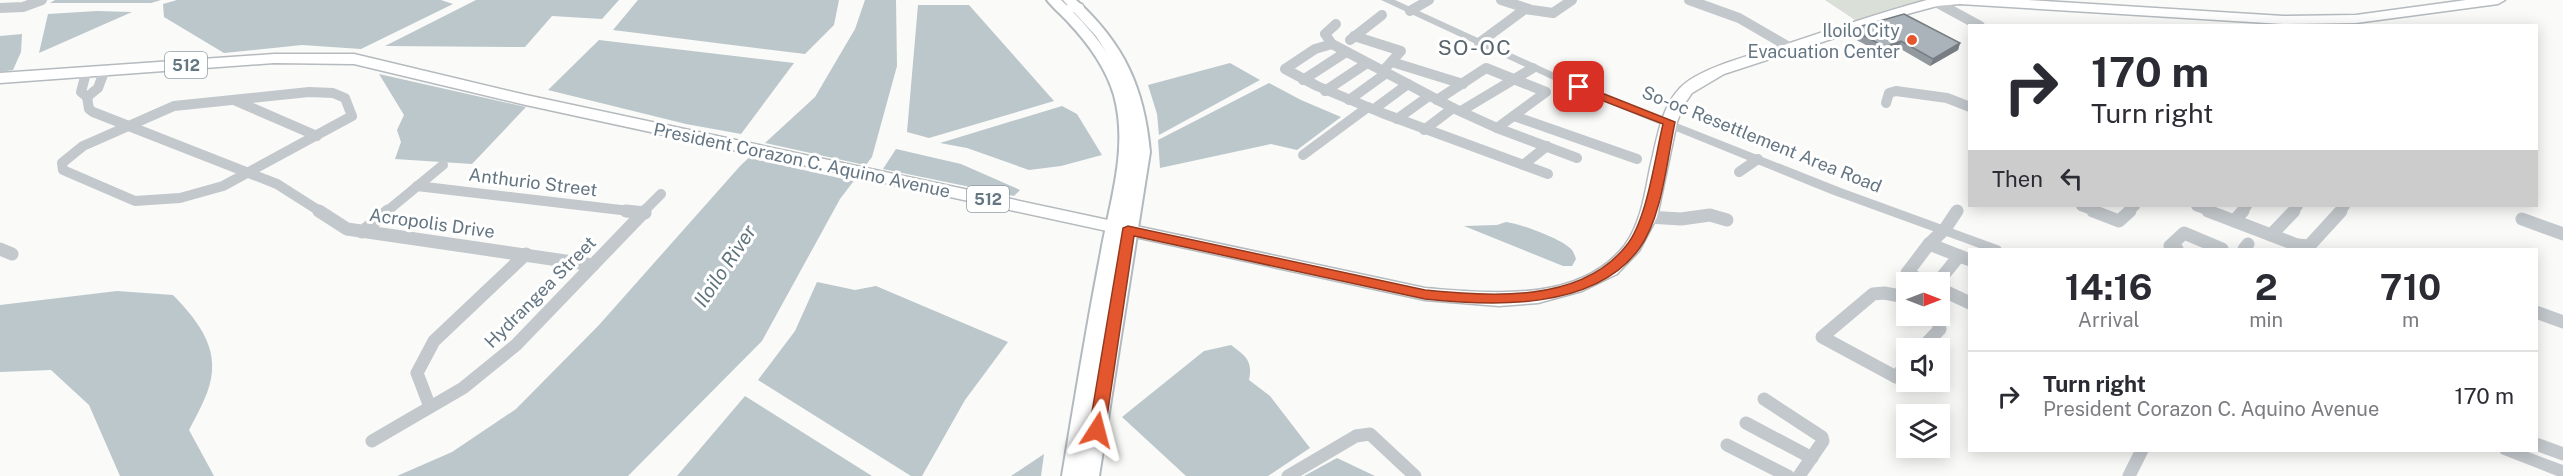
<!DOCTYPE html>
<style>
:root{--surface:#fff;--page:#f7f7f7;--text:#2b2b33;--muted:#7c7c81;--line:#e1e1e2}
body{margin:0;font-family:"Public Sans",sans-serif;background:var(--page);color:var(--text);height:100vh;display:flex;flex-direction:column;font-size:22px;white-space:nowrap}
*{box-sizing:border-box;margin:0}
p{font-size:20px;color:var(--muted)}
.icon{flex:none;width:33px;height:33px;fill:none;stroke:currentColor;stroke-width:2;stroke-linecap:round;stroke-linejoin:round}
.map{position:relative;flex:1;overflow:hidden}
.panel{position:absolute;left:1968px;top:248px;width:570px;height:204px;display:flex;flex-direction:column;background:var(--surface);border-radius:0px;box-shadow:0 3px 15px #0003}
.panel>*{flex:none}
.top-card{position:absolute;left:1968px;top:24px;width:570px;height:183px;border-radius:0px;box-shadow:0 3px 15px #0003;background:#fff;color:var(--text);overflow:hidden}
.needle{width:39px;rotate:90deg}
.controls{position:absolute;left:1896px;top:272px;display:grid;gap:12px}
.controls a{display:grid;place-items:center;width:54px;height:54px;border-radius:0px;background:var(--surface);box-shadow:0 3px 15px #0003;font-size:30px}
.pin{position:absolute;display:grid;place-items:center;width:51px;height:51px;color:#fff;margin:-26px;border-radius:12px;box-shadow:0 3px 9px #0006}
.me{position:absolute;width:66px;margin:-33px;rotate:9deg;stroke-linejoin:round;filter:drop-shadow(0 0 4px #0008)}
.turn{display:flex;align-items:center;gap:21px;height:126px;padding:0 24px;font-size:27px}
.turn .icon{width:78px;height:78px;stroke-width:2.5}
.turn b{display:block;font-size:42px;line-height:51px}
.then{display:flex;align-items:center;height:57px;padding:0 24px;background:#0003;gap:12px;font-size:22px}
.eta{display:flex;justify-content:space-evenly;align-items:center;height:102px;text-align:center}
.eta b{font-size:36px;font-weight:700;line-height:42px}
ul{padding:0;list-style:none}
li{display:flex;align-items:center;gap:18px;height:90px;padding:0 24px;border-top:2px solid var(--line)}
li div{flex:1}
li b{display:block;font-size:22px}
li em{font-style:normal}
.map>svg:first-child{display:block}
</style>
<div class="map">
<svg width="2563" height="476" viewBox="0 0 2563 476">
<rect width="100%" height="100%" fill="#fafaf8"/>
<!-- green -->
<polygon fill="#dadfd7" points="1825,0 1985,0 1960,0 1861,24"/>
<!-- water -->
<g fill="#bbc7cb">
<polygon points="55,0 161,0 151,3 50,3"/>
<polygon points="177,0 441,0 453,4 361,49 302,45 224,53 164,17 163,4"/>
<polygon points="476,0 619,0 602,19 552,16 525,47 385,46"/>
<polygon points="638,0 839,0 834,25 805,54 613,30"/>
<polygon points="865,0 896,0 897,66 872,157 840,199 762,341 628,476 397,476 452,452 516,409 599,325 741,165 815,97 855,29"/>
<polygon points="918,5 969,5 1054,101 929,138 907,132"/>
<polygon points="97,11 132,12 39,53 48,14"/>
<polygon points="22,34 21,52 13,70 0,72 0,36"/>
<polygon points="599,40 794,63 741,134 686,124 548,90"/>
<polygon points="1230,63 1260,80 1159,135 1157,114 1148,85"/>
<polygon points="379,74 526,107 472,164 395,159 401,142 397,130 404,115"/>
<polygon points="1269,83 1301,100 1341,117 1297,150 1271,144 1160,168 1158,140"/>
<polygon points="1062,106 1077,114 1102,155 1061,166 1029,170 967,148 940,143"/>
<polygon points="896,149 961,164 1020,190 1014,196 883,169"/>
<path d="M 1506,222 C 1521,224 1563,239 1572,250 C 1574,253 1575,256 1576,259 L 1572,266 L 1563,266 L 1464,226 L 1497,225 Z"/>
<polygon points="817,282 855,290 876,286 1008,342 965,400 922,476 911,476 758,380 795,331"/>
<path d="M 117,291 L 173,295 C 200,323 223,352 207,393 C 202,406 195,418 189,430 L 214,476 L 120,476 L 89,405 L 51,370 L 0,372 L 0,305 Z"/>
<path d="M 1231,345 C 1246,356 1253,361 1249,380 L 1270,396 L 1310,448 L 1268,476 L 1186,476 L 1122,417 L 1204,351 Z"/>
<polygon points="745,396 872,476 677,476"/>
<polygon points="1044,454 1041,476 1011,476"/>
<polygon points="1337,458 1375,476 1304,476"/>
</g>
<!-- pier -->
<polygon fill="#fafaf8" points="761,142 869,166 857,182 745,157"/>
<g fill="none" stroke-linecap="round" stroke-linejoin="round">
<defs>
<path id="secondary" d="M 1047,0 L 1061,0 C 1080,18 1098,38 1112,61 L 1096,36 L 1063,0 L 1076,0 C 1124,44 1144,87 1150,152 L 1099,476 L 1062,476 C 1074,403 1086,329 1100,257 C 1109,203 1129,150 1114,95 C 1106,68 1088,43 1069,23 C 1062,15 1053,8 1047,0 Z"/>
<g id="primary">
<path d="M 1927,0 L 2028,0 L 2283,16 L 2356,15 L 2466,0 L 2505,0 L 2498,4 L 2356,23 L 2283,24 L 1960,4 L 1937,6 L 1911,13 L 1724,74 L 1692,93 L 1683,106 L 1677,122 L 1657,217 L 1639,251 L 1617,274 L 1582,291 L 1538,303 L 1499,306 L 1425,300 L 526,105 L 354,64 L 274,63 L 0,83 L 0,73 L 274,54 L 354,54 L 526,95 L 1425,288 C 1490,293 1579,304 1625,245 C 1641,223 1645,193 1650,168 C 1657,141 1660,109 1680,88 C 1700,67 1756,54 1784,45 C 1832,29 1879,13 1927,0 Z"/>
<polygon points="1077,3 1082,4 1084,7 1082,10 1064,14 1057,10 1059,7"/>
</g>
</defs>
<!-- secondary casing -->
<use href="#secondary" stroke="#b3babf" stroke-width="4"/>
<!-- primary casing -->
<use href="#primary" stroke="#b5babe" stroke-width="3"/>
<!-- minor-far1 -->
<g stroke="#c3c8cc" stroke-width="10">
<polyline points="1501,0 1529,9"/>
<polyline points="1689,0 1739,18 1789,47"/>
<polyline points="1936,2 1980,26"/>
<polyline points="0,8 23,7 42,0"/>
<polyline points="1410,11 1429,0"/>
<polyline points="1354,36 1401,51 1382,72"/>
<polyline points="1350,40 1382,15"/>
<polyline points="1479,43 1525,9 1553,13 1572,0"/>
<polyline points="1332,44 1325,34 1336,24"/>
<polyline points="1392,62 1463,84"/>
<polyline points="86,73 81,92 87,97 89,109 93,112 277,184 321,212"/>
<polyline points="1303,80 1346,52"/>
<polyline points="1325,91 1367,63"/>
<polygon points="309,92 333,93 345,98 352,116 223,186 180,198 135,201 63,170 62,163 83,146 174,106"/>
<polyline points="87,97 98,88 104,72"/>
<polyline points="1349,100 1385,74"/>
<polyline points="1437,100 1486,68 1546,92 1497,128"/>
<polyline points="236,101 317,136"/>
<polyline points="1886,103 1889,93 1896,91 1947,98 1970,107"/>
<polyline points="1374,109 1408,84"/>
<polyline points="1461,111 1533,68"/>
<polyline points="1514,116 1637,159"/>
<polyline points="1397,119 1429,96"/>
<polyline points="1424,130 1453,108"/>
<polyline points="1303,155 1368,107"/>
<polyline points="1523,165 1547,146"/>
<polyline points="1739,172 1758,159"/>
<polyline points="1548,174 1382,113 1317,86 1285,69 1315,49 1332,44 1453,108 1497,128 1577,158"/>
<polyline points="417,186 638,212"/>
<polyline points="2081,206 2097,212"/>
<polyline points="2196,206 2212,212"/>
<polyline points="386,212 443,165"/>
<polyline points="643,212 661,194"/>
<polyline points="2128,212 2135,206"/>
<polyline points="2242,212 2247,206"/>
<polyline points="2292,212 2298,206"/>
<polyline points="2339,212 2345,206"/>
</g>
<!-- minor -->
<g stroke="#c3c8cc" stroke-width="13">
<polyline points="319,211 347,229 593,265"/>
<polyline points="626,211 645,213"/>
<polyline points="1957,211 1945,229 1929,244 1970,260"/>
<polyline points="2093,211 2119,221 2130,211"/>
<polyline points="2208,211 2297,245 2294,249"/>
<polyline points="1648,217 1681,219 1710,215 1727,220"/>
<polyline points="2522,219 2563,234"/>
<polyline points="2234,221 2243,211"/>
<polyline points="362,232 388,211"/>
<polyline points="2271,235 2294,211"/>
<polyline points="2297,245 2309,246 2341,211"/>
<polyline points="0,249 12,254"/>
<polyline points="2177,249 2170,246 2184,233 2222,249"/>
<polyline points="2244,249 2248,244"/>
<polyline points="1925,282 1907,273 1929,244"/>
<polyline points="1938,282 1959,256"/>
<polyline points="1940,289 1970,303"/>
<polyline points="1906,297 1884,293 1873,294 1822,337 1896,377 1906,365"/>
<polyline points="2536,312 2563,322"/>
<polyline points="1922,348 1940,329 1935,315"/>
<polyline points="1764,399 1822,437 1823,441 1799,476"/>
<polyline points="430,407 417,373 434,341 526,254"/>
<polyline points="1746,423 1812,458"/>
<polyline points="372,441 463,388 516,345 645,211"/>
<polyline points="2536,444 2563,454"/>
<polyline points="1727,445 1788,476"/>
<polyline points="1288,476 1356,436 1370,434 1415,476"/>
<polyline points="2129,476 2142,450"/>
</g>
<!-- tertiary -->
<g fill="#c3c8cc" fill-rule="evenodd">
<polygon points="1381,0 1395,0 1583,86 1841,188 2000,246 2002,249 1982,249 1831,194 1575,90"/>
<polygon points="2499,450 2523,450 2563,465 2563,476 2557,476 2501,454"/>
</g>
<!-- secondary -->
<use href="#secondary" fill="#fff" fill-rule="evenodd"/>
<!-- primary -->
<use href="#primary" fill="#fff" fill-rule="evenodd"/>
</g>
<!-- wall -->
<polygon fill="#929a9f" points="1851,29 1960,43 1958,50 1930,66 1899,48 1883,54 1849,36"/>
<!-- shaded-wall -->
<g fill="#777d82">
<polygon points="1901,41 1899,48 1883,54 1885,47"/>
<polygon points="1960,43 1958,50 1930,66 1933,59"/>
</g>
<!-- building -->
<polygon fill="#aab3b9" stroke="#777d82" stroke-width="1.5" points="1904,14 1960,43 1933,59 1901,41 1885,47 1851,29"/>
<!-- route -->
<path fill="#e4572e" stroke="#94391e" stroke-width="1.5" d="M 1579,84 L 1675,122 C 1667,160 1662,218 1639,249 C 1593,311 1492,306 1425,299 L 1134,236 L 1105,430 L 1102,434 L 1091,434 L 1089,430 L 1123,228 L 1128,226 L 1425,290 C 1490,296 1580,304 1626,246 C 1647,221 1655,157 1663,124 L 1575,90 L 1573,87 Z"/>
<!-- markers -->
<circle fill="#e4572e" stroke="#fff" stroke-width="2" cx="1912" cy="40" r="6"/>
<g text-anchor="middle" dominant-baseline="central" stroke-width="6" stroke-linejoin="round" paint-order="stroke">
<!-- shield labels -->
<g fill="#fff" stroke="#939fa8" stroke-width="1.5">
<rect x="165" y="52" width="42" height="26" rx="4.5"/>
<rect x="967" y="186" width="42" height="26" rx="4.5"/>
</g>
<g font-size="16" font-weight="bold" fill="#657683">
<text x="186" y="65">512</text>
<text x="988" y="199">512</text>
</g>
<!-- poi labels -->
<g font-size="18" fill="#657683" stroke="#fff" text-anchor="end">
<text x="1900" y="30">Iloilo City<tspan x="1900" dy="21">Evacuation Center</tspan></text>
</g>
<!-- street labels -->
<g font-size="18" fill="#657683" stroke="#fff">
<text transform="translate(1762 139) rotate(22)">So-oc Resettlement Area Road</text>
<text transform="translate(802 160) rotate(12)">President Corazon C. Aquino Avenue</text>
<text transform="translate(533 182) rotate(7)">Anthurio Street</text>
<text transform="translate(432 223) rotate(8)">Acropolis Drive</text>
<text transform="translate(540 292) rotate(-45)">Hydrangea Street</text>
</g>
<!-- water labels -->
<g font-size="20" font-style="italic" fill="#60757c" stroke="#fff">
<text transform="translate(725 266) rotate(-56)">Iloilo River</text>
</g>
<!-- quarter labels -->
<g font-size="21" letter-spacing="1.5" fill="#57646e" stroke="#fff">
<text x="1475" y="47">SO-OC</text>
</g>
</g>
</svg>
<div class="controls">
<a><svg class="needle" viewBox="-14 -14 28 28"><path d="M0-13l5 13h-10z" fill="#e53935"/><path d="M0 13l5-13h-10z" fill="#7c7c81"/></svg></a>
<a><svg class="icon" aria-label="sound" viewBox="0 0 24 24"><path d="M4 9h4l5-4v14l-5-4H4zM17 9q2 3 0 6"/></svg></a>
<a><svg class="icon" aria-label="layers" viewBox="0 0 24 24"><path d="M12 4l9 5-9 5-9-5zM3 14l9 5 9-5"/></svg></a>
</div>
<div class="pin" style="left:1579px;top:87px;background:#d93025"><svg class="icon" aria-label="arrive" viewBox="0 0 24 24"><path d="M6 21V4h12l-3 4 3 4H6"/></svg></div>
<svg class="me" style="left:1097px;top:430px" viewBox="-20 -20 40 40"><path d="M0-17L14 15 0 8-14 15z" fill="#e4572e" stroke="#fff" stroke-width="4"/></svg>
<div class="top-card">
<div class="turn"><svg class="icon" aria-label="right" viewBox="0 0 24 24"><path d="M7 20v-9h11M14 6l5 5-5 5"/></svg><div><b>170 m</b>Turn right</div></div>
<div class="then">Then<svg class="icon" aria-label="left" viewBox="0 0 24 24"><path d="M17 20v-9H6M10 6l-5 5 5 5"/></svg></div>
</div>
<section class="panel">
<div class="eta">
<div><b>14:16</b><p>Arrival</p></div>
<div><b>2</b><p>min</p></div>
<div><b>710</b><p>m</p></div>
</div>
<ul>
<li><svg class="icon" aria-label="right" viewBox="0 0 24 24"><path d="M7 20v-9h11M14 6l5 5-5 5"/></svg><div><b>Turn right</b><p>President Corazon C. Aquino Avenue</p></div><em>170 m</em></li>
</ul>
</section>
</div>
